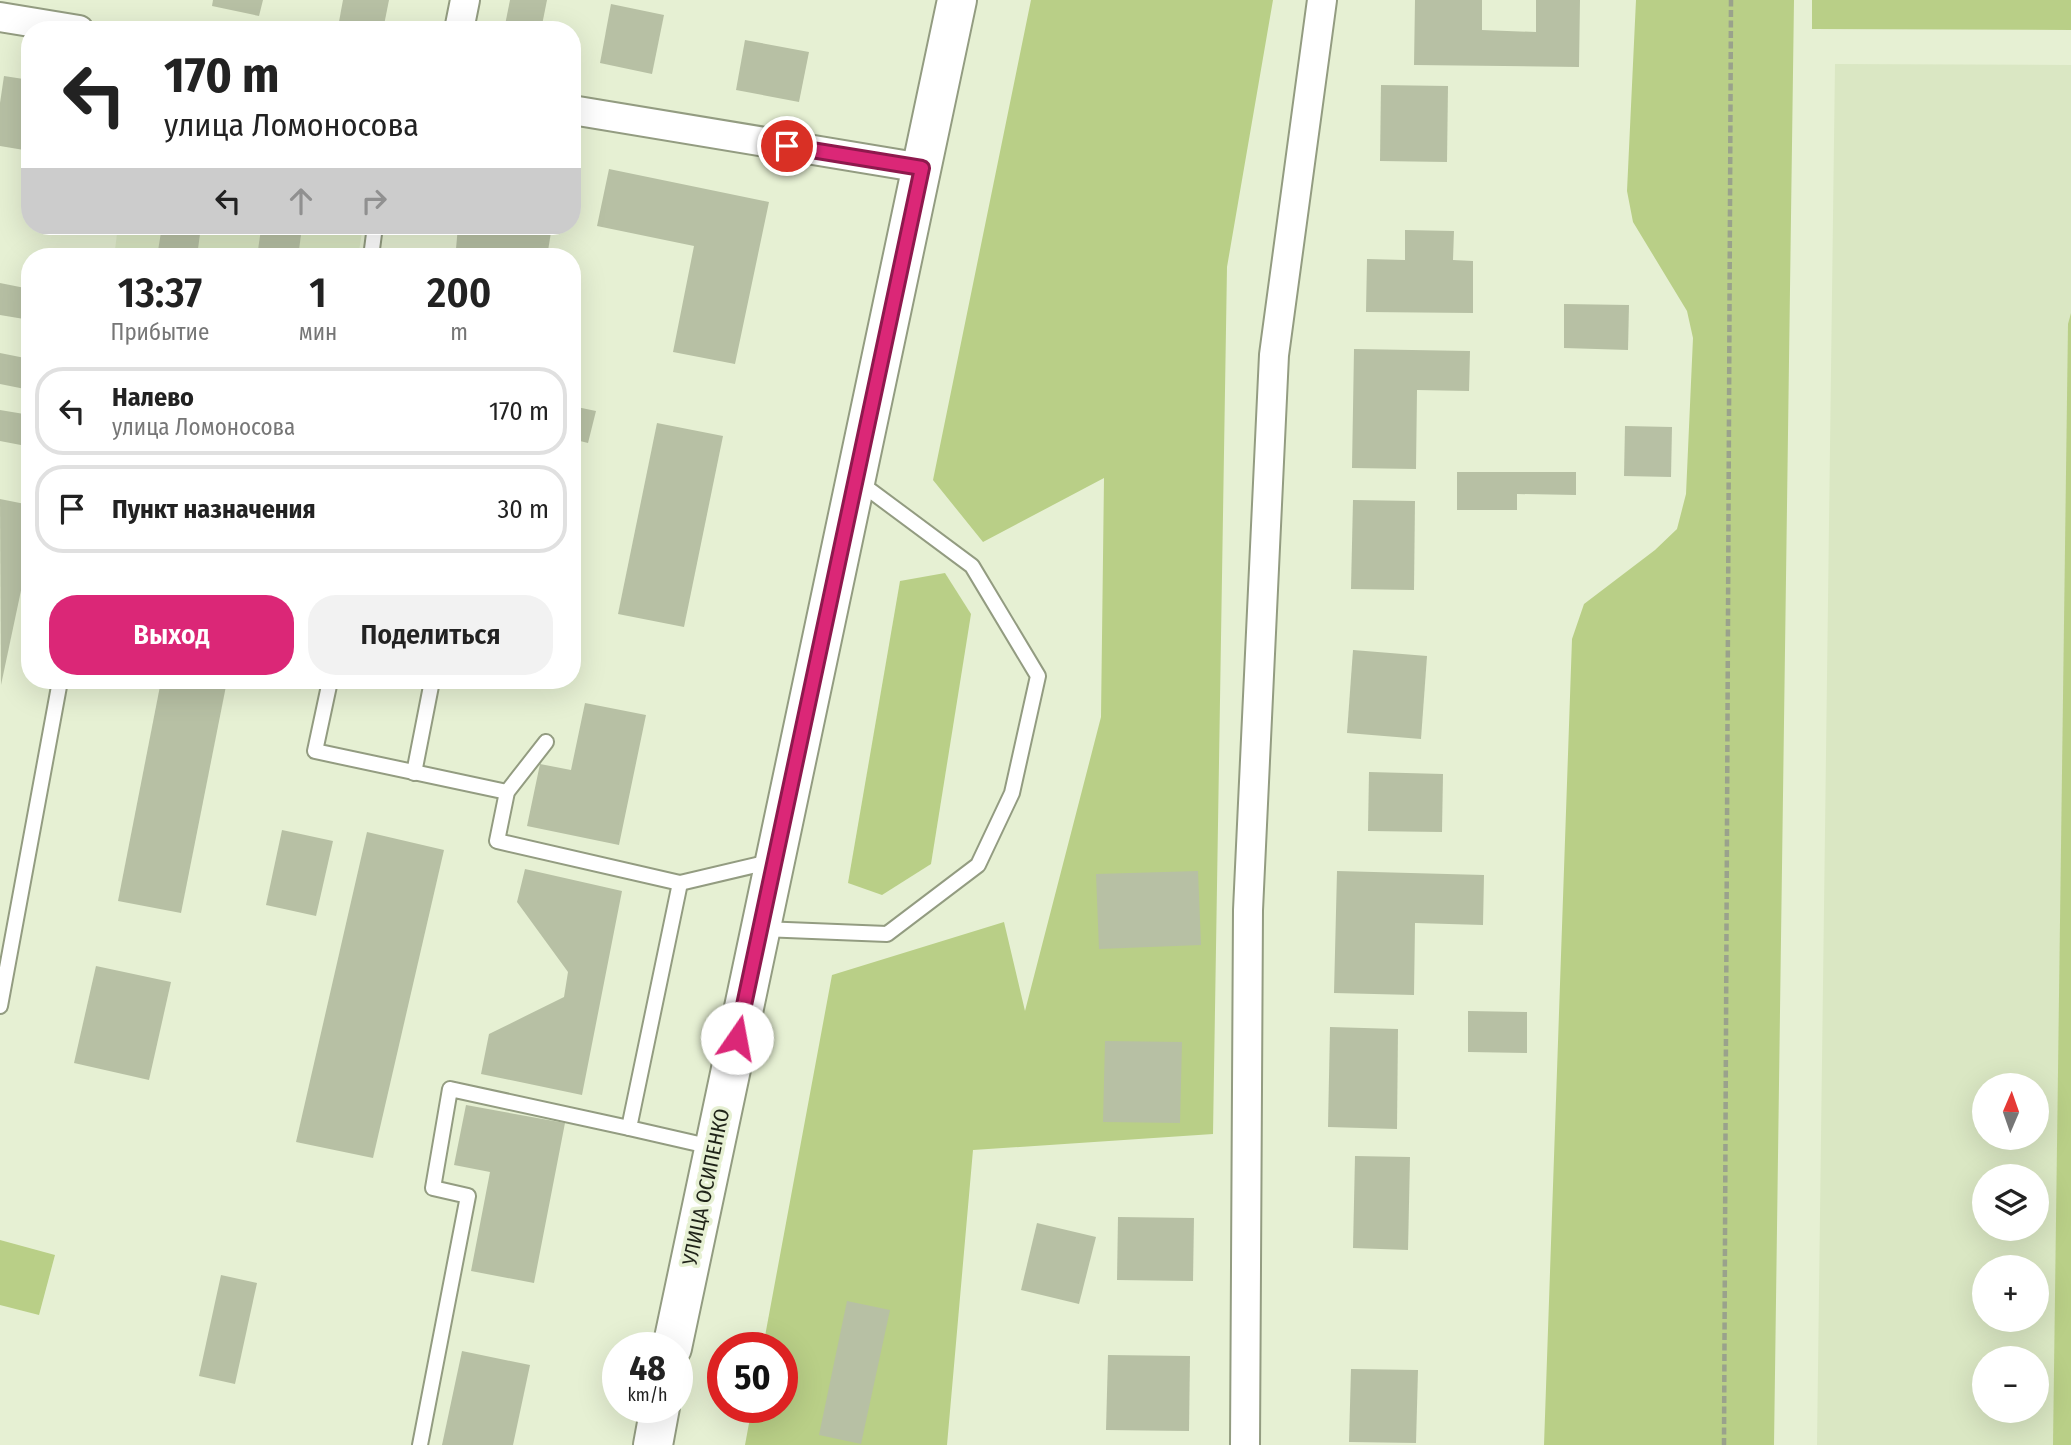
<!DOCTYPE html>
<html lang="ru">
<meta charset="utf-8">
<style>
:root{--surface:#fff;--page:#f2f2f2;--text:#222;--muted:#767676;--line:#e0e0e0;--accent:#db2777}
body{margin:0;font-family:"Fira Sans Condensed",sans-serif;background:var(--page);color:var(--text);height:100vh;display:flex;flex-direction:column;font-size:26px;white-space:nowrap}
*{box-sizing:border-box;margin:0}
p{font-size:23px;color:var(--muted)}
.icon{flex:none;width:38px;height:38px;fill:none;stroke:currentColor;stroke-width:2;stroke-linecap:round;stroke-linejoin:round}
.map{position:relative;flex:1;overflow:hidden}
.panel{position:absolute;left:21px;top:248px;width:560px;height:441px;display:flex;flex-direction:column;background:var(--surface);border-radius:28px;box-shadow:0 7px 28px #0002}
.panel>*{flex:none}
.top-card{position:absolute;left:21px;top:21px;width:560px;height:214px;border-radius:28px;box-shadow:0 7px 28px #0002;background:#fff;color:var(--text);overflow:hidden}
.needle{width:46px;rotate:2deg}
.buttons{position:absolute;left:1972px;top:1073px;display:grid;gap:14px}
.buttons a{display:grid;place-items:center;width:77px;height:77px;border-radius:50%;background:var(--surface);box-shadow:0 7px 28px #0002;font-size:35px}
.speed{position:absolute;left:602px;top:1332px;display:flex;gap:14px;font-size:35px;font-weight:700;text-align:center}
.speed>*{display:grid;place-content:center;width:91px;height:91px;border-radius:50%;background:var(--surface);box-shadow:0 7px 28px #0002;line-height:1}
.speed small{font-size:18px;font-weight:400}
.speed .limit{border:10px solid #d22;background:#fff;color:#111}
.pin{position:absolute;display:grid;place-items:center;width:60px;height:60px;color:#fff;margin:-30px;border:4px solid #fff;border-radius:50%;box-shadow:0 2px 7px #0007}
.me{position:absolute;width:77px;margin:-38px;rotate:12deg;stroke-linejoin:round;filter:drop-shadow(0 0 5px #0008)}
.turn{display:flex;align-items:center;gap:24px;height:147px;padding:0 28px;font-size:32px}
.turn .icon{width:91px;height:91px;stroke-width:2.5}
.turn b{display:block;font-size:49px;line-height:60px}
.lanes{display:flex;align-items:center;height:66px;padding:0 28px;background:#0003;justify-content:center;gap:35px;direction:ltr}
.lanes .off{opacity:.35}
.eta{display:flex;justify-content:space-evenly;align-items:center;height:119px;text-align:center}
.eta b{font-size:42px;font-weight:600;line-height:49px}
.primary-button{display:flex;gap:14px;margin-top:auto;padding:14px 28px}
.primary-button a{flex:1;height:80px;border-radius:28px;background:var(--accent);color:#fff;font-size:28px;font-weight:600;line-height:80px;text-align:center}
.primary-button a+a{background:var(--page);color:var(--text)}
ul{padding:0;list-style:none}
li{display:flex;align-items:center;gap:21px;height:88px;margin:0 14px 10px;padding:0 14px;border:4px solid var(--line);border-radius:28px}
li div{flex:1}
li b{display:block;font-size:26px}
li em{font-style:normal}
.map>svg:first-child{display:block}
</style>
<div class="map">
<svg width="2071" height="1445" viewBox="0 0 2071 1445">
<rect width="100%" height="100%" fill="#e6f0d3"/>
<!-- built -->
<g fill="#dae7c3" fill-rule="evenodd">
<path d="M 1835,64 L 2071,65 L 2071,1445 L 1817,1445 ZM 1984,1085 L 2037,1085 L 2037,1138 L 1984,1138 ZM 1984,1176 L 2037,1176 L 2037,1228 L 1984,1228 ZM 1984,1267 L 2037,1267 L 2037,1320 L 1984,1320 ZM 1984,1358 L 2037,1358 L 2037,1410 L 1984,1410 Z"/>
<polygon points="118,226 363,226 358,257 114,257"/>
</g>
<!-- green -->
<g fill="#b9cf87">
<polygon points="1031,0 1273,0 1227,267 1213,1134 973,1150 947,1445 745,1445 752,1407 782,1407 782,1348 763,1347 832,975 1004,922 1025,1011 1101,717 1104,478 983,542 933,480"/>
<polygon points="1636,0 1794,0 1774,1445 1544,1445 1572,639 1584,604 1655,550 1677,529 1686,494 1693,338 1687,311 1633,222 1627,191"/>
<polygon points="1812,0 2071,0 2071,30 1812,29"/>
<polygon points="2071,313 2071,1445 2053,1445 2068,324"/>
<polygon points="945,573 971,614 931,864 882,895 848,883 900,581"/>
<polygon points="0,1240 55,1255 39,1315 0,1305"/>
</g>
<!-- building -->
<g fill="#b7c0a4">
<polygon points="213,0 263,0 259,16 212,6"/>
<polygon points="343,0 389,0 383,30 338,27"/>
<polygon points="510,0 547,0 541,30 504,30"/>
<polygon points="1415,0 1482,0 1482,30 1536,32 1536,0 1580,0 1579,67 1414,65"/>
<polygon points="611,4 664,15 652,74 600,63"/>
<polygon points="745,40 809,52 799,102 736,90"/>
<polygon points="4,76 30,80 30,151 0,146 0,103"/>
<polygon points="1381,85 1448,86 1447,162 1380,161"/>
<polygon points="609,169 769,202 735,364 673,352 694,246 597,226"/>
<polygon points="162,226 201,226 198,249 239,257 157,257"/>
<polygon points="458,226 552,226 547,257 516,257 456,249"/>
<polygon points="261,229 301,235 298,257 257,257"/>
<polygon points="1405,230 1454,231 1453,260 1473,261 1473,313 1366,312 1367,259 1405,260"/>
<polygon points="0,283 30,289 30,320 0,315"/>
<polygon points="1564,304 1629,305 1628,350 1564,348"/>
<polygon points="1354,349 1470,351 1469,391 1417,390 1416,469 1352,468"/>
<polygon points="0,353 30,359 30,390 0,384"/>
<polygon points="572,406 596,411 588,443 572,439"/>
<polygon points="0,410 30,415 26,446 0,441"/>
<polygon points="657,423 723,436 684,627 618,614"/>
<polygon points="1625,426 1672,427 1671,477 1624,476"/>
<polygon points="1457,472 1576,472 1576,495 1517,494 1517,510 1457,510"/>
<polygon points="0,499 30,505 30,548 1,685"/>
<polygon points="1353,500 1415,501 1414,590 1351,589"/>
<polygon points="1353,650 1427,656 1421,739 1347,733"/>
<polygon points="161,681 227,681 181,913 118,901"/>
<polygon points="585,703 646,715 619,845 527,826 540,764 571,770"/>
<polygon points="1369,772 1443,774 1442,832 1368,831"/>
<polygon points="282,830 333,841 316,916 266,905"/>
<polygon points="367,832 444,850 373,1158 296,1142"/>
<polygon points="525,869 622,891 582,1095 481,1074 489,1034 564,997 568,972 517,902"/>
<polygon points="1198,871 1201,945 1099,949 1096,874"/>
<polygon points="1337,871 1484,875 1483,925 1415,923 1414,995 1334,993"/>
<polygon points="96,966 171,982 149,1080 74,1063"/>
<polygon points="1468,1011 1527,1012 1527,1053 1468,1052"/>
<polygon points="1330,1027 1398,1029 1397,1129 1328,1127"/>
<polygon points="1105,1041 1182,1042 1180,1123 1103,1122"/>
<polygon points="466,1105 565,1123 534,1283 471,1271 490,1172 454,1165"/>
<polygon points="1355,1156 1410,1157 1408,1250 1353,1248"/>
<polygon points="1118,1217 1194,1218 1193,1281 1117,1280"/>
<polygon points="1037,1223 1096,1237 1079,1304 1021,1290"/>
<polygon points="221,1275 257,1283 235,1384 199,1376"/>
<polygon points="847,1301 890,1310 861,1444 819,1435"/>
<polygon points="462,1351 530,1365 513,1445 442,1445"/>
<polygon points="1108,1355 1190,1356 1189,1431 1106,1430"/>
<polygon points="1351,1369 1418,1370 1416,1443 1349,1442"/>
</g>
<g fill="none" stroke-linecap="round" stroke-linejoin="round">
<defs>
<g id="service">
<polyline points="371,257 375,226"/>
<polyline points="330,681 315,751 507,792"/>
<polyline points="546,742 507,792 497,841 680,883"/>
<polyline points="414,773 432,681"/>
<polyline points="762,929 887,934 978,865 1012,793 1038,676 972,566 859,482"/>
<polyline points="0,1006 60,681"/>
<polyline points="712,1147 629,1128 680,883 773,861"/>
<polyline points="420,1445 468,1196 433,1188 450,1089 629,1128"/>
</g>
<g id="minor">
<polyline points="0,17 79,30"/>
<polyline points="459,30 465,0"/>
<polyline points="572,110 922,168"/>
<polyline points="1245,1445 1248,910 1274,355 1322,0"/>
</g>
<g id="secondary">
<polyline points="672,1348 957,0"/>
<polyline points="653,1445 660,1407"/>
</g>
</defs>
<!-- service casing -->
<use href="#service" stroke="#939c81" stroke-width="18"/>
<!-- minor casing -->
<use href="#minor" stroke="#939c81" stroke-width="32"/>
<!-- secondary casing -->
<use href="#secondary" stroke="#939c81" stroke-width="42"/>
<!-- path -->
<polyline stroke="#9aa28c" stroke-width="4.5" stroke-dasharray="7 3.5" stroke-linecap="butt" points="1724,1445 1731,0"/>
<!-- service -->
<use href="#service" stroke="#fff" stroke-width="14"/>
<!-- minor -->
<use href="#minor" stroke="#fff" stroke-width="28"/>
<!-- secondary -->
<use href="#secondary" stroke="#fff" stroke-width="38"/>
</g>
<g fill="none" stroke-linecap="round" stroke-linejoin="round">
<defs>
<polyline id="route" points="737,1038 922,168 787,146"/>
</defs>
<!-- route casing -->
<use href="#route" stroke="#8e194d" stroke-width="18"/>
<!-- route -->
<use href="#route" stroke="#db2777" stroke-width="12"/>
</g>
<g text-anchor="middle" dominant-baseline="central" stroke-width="7" stroke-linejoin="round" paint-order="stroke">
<!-- street labels -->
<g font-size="21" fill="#1f2318" stroke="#e6f0d3">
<text transform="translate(706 1187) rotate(-78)">УЛИЦА ОСИПЕНКО</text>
</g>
</g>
</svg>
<div class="buttons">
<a><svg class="needle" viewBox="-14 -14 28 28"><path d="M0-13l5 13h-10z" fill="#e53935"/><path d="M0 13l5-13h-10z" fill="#767676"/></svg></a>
<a><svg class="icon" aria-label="layers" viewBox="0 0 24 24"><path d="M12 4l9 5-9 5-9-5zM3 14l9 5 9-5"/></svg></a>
<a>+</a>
<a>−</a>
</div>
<div class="speed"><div>48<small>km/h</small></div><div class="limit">50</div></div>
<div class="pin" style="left:787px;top:146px;background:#d93025"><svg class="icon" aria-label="arrive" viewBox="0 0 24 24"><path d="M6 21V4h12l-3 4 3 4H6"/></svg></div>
<svg class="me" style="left:737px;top:1038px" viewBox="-20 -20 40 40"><circle r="19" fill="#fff"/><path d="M0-13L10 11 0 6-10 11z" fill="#db2777"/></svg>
<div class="top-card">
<div class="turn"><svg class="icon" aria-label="left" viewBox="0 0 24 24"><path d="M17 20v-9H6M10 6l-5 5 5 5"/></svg><div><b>170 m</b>улица Ломоносова</div></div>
<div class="lanes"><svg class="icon" aria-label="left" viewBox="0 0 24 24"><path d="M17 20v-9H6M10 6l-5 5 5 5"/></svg><svg class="icon off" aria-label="ahead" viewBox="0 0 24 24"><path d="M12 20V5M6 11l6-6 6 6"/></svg><svg class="icon off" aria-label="right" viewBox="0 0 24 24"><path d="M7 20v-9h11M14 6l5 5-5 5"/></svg></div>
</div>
<section class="panel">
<div class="eta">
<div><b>13:37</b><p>Прибытие</p></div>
<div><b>1</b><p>мин</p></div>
<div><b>200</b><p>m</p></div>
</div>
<ul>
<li><svg class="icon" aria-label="left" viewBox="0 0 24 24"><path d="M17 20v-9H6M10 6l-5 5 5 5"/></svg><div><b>Налево</b><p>улица Ломоносова</p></div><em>170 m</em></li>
<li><svg class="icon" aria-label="arrive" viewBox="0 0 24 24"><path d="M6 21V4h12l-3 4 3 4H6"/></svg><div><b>Пункт назначения</b></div><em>30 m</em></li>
</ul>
<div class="primary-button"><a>Выход</a><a>Поделиться</a></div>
</section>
</div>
